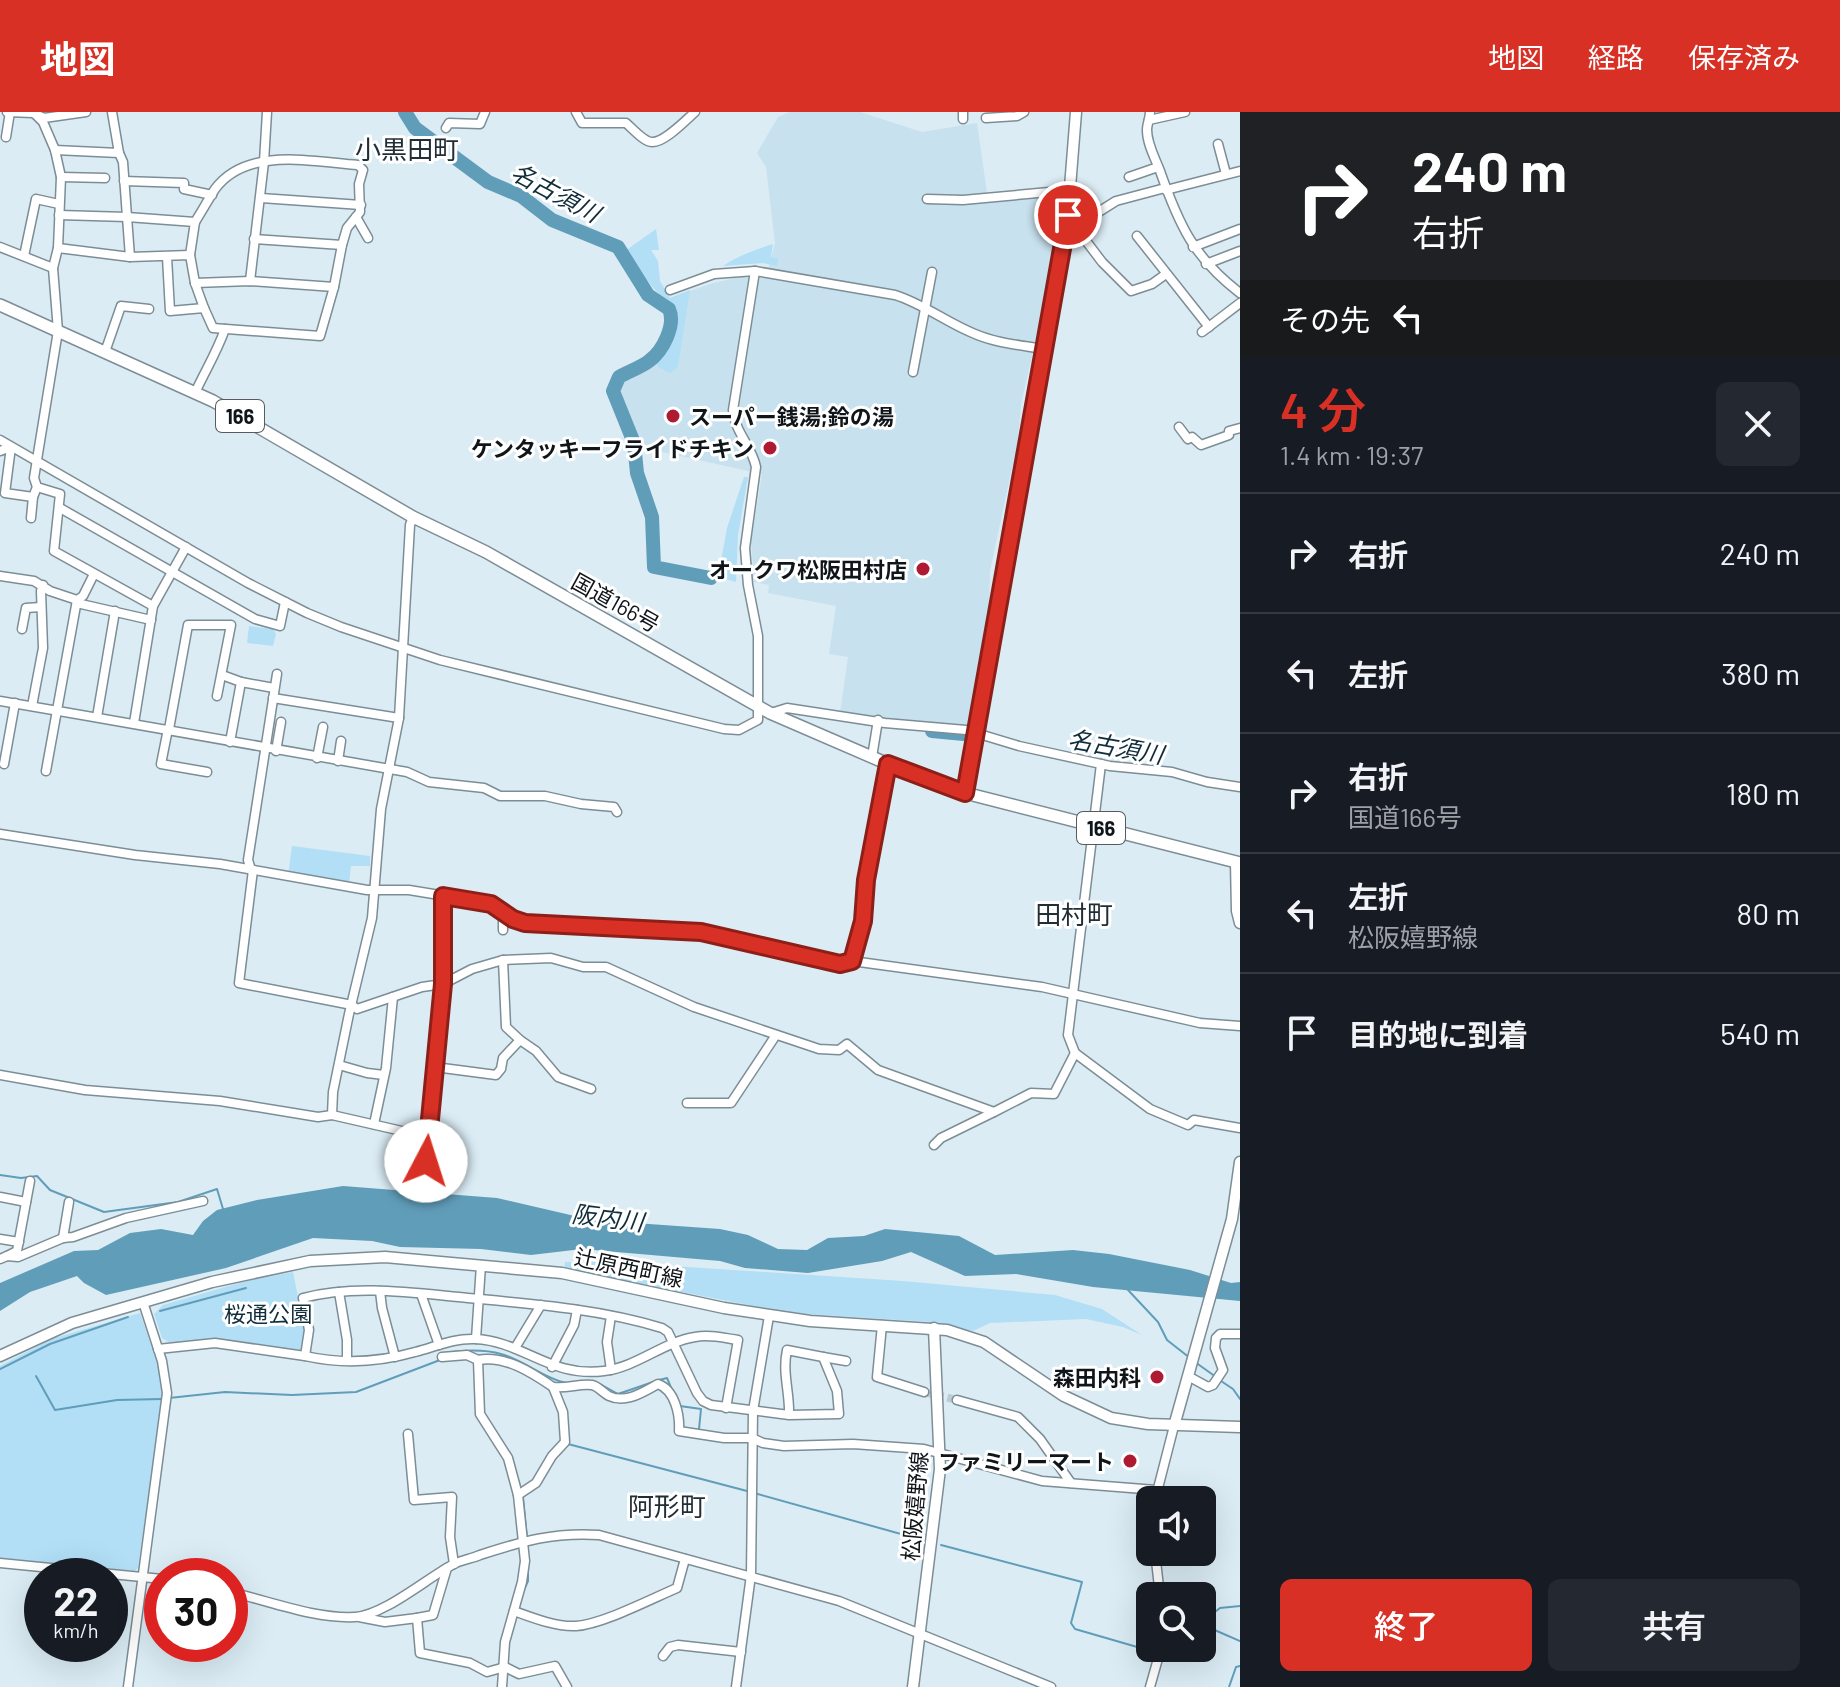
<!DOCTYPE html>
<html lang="ja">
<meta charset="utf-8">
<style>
:root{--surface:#171b24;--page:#242831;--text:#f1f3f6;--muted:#9ea1a6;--line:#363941;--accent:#d93025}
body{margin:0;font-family:Barlow,"Noto Sans JP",sans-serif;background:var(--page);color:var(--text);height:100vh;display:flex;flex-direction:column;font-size:30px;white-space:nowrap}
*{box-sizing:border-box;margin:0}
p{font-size:26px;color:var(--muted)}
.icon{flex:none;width:44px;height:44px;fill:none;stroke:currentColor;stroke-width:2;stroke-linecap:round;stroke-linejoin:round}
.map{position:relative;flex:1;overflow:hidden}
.panel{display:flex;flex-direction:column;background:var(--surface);width:600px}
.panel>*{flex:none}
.hud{background:#202124;color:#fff;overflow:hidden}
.fabs{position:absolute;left:1136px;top:1374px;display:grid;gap:16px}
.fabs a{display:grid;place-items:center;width:80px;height:80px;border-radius:12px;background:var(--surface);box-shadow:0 8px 32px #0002;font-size:40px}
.speed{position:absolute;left:24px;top:1446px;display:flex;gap:16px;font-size:40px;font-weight:700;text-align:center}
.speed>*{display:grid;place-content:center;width:104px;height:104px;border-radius:50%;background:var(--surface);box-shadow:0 8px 32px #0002;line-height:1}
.speed small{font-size:20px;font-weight:400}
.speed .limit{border:12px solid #d22;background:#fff;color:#111}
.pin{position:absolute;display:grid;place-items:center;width:68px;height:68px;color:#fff;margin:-34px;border:4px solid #fff;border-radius:50%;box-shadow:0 2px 8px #0007}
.me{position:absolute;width:88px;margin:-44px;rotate:5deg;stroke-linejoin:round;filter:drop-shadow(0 0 6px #0008)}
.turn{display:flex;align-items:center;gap:28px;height:168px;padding:0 40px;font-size:36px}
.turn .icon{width:104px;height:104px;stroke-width:2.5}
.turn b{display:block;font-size:56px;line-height:68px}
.then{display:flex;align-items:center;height:76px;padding:0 40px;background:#0003;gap:16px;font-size:30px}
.round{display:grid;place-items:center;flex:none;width:84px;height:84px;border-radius:12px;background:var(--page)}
.overview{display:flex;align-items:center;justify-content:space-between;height:136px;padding:0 40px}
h1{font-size:48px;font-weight:600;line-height:60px;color:var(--accent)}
.action{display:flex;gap:16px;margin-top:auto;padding:16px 40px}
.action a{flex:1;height:92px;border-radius:12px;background:var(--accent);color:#fff;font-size:32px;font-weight:600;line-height:92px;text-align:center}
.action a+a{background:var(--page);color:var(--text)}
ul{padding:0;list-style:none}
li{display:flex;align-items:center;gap:24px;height:120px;padding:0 40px;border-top:2px solid var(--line)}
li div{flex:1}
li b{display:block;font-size:30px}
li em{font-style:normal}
header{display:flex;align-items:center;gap:48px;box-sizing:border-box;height:112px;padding:0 40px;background:var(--accent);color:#fff}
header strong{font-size:38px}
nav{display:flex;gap:44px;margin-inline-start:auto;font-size:28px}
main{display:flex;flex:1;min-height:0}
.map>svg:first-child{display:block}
</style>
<header>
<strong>地図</strong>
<nav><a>地図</a><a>経路</a><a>保存済み</a></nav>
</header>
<main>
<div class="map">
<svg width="1240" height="1575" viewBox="0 0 1240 1575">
<rect width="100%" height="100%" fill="#dbecf5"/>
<!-- built -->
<polygon fill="#c8e1ee" points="790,0 860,0 922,20 977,11 988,88 1061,83 1038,218 1021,292 1018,328 990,459 989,498 968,616 886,608 840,601 848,545 829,542 836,494 768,481 769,473 754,470 751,430 762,362 639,335 619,275 620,269 656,250 676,216 676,202 667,187 713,171 740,165 766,166 775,131 766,55 757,41 778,5"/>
<!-- green -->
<g fill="#b2dff6">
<polygon points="656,117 659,138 651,138 658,149 660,169 670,186 690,178 678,255 670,261 658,255 655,249 675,218 677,202 673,195 654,177 625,139"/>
<path d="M 773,132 L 771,145 L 778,147 L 777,154 L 763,151 L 723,154 C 737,144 757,137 773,132 Z"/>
<polygon points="744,365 748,365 738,423 736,470 718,465 727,416"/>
<polygon points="249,514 273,517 276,522 273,534 247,531"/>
<polygon points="292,734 370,744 370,754 351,754 349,772 288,764"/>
<polygon points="565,1150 611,1150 903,1169 1055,1183 1102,1197 1142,1223 1123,1215 1086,1207 990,1211 973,1219 931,1210 790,1201 564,1157"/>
<polygon points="293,1160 304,1215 304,1235 300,1238 218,1228 170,1231 162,1226 154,1202 163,1193 246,1169"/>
<polygon points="140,1201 160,1259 162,1291 138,1456 135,1459 0,1446 0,1254 51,1227"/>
</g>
<!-- water -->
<polygon fill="#609db9" points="343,1074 497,1086 592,1108 720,1117 748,1123 778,1137 807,1138 828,1126 864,1124 885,1117 959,1124 995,1143 1073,1138 1109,1142 1190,1158 1231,1171 1240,1170 1240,1189 1093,1175 1016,1162 965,1164 911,1140 882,1149 808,1161 745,1156 720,1149 582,1137 531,1143 481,1137 400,1135 372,1129 313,1126 226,1156 106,1183 84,1171 77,1164 30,1180 0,1199 0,1171 74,1139 98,1138 130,1121 161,1117 193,1123 203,1109 217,1098 257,1088"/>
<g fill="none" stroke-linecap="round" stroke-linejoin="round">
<!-- stream -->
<g stroke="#609db9" stroke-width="2">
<polyline points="1006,634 1054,646"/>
<polyline points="1115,658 1141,661"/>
<polyline points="0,1063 21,1066 37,1064 50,1078 104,1100 178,1090 217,1077 223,1097"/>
<polyline points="1128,1178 1158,1210 1167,1228 1190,1246"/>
<polyline points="160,1199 246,1176"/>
<path d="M 444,1241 C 460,1238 485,1237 501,1242 C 524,1248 543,1266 566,1271"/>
<polyline points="1195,1250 1216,1265"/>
<polyline points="0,1257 50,1232 128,1205"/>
<polyline points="36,1264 55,1298 117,1288 162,1287"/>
<polyline points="659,1268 667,1266 672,1278"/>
<polyline points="1221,1269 1233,1277 1240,1287"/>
<polyline points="600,1272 618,1282 653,1270"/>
<polyline points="169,1286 225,1280 292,1283 356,1280 440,1248"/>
<polyline points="680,1294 701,1297 699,1317"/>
<polyline points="568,1332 747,1379"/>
<polyline points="754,1381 926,1429"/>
<polyline points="525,1382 523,1385 527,1426"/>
<polyline points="941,1433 1082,1470 1071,1511 1075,1517 1151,1539 1156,1539 1156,1536"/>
<polyline points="523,1480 528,1469 528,1434"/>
<polyline points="1202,1510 1220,1496 1240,1494"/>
<polyline points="1202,1519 1210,1516 1240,1529"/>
<polyline points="1229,1575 1236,1555 1240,1554"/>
</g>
<!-- river -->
<g stroke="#609db9" stroke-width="14">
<path d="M 405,0 L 415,16 L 488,70 L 521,84 L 552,108 L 618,135 L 648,183 L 669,197 C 676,213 663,239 649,249 C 640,256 629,259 619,265 L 613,279 L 634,331 L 637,361 L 652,405 L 654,455 L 711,466"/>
<polyline points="932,619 964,622"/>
</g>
<!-- minor-tunnel -->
<polyline stroke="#bcccd4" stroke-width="8" stroke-dasharray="8 4" stroke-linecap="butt" points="924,1280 957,1288"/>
<defs>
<g id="minor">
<polyline points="7,0 33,1 44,6 86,0"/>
<polyline points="33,0 43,10 55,38 61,65 58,136 53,156 58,219 34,366 37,375 60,382 54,439 153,494"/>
<path d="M 576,0 L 582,11 L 626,11 C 632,16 644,30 652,30 C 664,31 686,8 695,0"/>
<polyline points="963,0 963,7"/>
<path d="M 1150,0 C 1150,6 1147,12 1147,18 C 1147,32 1155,46 1160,59 C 1179,113 1194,146 1240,181"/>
<polyline points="986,6 1017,4 1024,0"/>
<polyline points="1149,8 1185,0"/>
<polyline points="446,16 449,11 480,12 485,0"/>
<polyline points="6,25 10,0"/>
<polyline points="1218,32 1226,62"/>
<polyline points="55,38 119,41 112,0"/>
<polyline points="61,65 105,66"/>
<polyline points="1129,65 1158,55"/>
<polyline points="124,69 184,71 184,77 212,83"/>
<polyline points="1166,78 1240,59"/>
<polyline points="261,86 361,93"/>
<polyline points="927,87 963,88 1071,78"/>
<polyline points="59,103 127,105 123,50 119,41"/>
<polyline points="1068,103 1089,106 1116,89 1165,76"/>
<polyline points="356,105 368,126"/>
<path d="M 195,110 C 202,99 208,88 215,77 C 247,34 313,50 358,53 L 363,58 L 359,72 L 360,100 L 347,116 L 342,133 L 334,175 L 320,224 L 213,216 L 204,196"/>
<polyline points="1067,113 1077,117 1102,150 1131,179 1152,172 1166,162"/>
<polyline points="1137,124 1209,215"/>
<polyline points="254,127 342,133"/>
<polyline points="0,135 53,156"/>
<polyline points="1193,135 1240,117"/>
<polyline points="58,136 130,145 127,105 195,110 190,143"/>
<polyline points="24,144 36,87 59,92"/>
<polyline points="130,145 190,143 195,171 204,196 170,199 167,145"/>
<polyline points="1206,152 1240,139"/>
<polyline points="250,169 264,50 267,0"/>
<polyline points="195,171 250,169 334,175"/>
<path d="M 670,178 L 714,162 L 755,159 L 895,183 C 924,192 947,211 975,222 C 996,231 1020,233 1043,237"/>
<polyline points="1202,220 1240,191"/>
<polyline points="105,240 121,194 149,197"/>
<polyline points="913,260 932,160"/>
<path d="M 195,281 C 205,259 217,240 225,217"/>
<polyline points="1179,315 1188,327 1192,325 1201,333 1229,323 1229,319 1240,316"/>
<path d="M 0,328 L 248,471 L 307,501 L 341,515 L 440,548 L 724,617 L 739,618 L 758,608 L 758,524 L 748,473 L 745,436 L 756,355 C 752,334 735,321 733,298 L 755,159"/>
<polyline points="0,339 11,335 5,381 33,385 37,375"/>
<polyline points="60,396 255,507 280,514 285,490"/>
<polyline points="31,406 33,385"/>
<polyline points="0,464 34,469 50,479 77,488 83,484 94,462"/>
<polyline points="22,517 26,496 41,495"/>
<polyline points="222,563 241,570 230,630"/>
<polyline points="241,570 274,576"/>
<polyline points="273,586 399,606"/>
<path d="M 0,589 C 136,612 272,637 407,660 L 429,670 L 484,676 L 500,684 L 545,684 L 581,692 L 614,695 L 617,700"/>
<polyline points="32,594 43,536 41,479 43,473"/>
<polyline points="771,601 787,596 885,611 966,618 1019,634 1110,654 1172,660 1207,670 1240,675"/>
<polyline points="97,605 115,499"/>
<polyline points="134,611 153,494 186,435"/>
<polyline points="168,617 161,652 207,660"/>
<polyline points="169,617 188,513 231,513 217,584"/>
<polyline points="276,639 281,610"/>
<polyline points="872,645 878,608"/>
<polyline points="317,646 323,615"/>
<polyline points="338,649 341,629"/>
<polyline points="4,652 15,591"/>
<polyline points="1101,652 1068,923 1075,941 1150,997 1188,1013 1194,1008 1240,1016"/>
<polyline points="46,659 77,488 81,492 151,508"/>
<path d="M 0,722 L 135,743 L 220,752 L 367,778 L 409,778 L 482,790 C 497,794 509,806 525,811 L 701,820 L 840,852 L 852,849 L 1042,875 L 1200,911 L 1240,914"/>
<polyline points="251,758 248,748 277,562"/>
<polyline points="253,758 239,871 352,893 357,897 422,875 443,872 472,857 503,848 551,846 583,855 606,855 694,895 819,937 839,938 847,932 878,958 994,1000 1031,981 1054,982 1075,941"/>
<polyline points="503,818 503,801"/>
<polyline points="852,849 863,809 866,768 888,652"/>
<polyline points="520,928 536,939 558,965 591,977"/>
<polyline points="339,953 367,961 384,963"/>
<polyline points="435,955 496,963 501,957 503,946 520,928 506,915 503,848"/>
<polyline points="0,963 85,978 220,989 318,1005 332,1003 333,980 349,902 372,806 381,697 399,606 410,413 413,405"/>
<polyline points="687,991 731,991 776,923"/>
<polyline points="332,1003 428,1025"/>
<polyline points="374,1012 386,956 393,885"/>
<polyline points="934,1033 941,1026 994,1000"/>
<polyline points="426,1049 443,872 443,784"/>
<polyline points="0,1085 26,1090"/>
<polyline points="63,1126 69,1090"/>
<polyline points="0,1127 19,1130"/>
<polyline points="7,1144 17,1139 30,1069"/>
<polyline points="0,1147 7,1144 18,1145 63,1126 73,1125 126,1106 203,1089"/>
<polyline points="380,1179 382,1196 395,1245"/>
<polyline points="339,1180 347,1228 347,1248"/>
<polyline points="421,1182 439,1233"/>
<polyline points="611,1204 607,1230 611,1258"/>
<polyline points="882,1213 877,1265 924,1280"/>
<polyline points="476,1227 481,1153"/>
<polyline points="515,1236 541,1193"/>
<path d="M 158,1237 L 215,1231 L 305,1244 L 309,1218 L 303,1186 C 356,1172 414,1181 468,1186 C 533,1192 600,1197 662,1216 L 668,1220 L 697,1281 L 703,1289 L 711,1293 L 789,1303 L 839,1302 L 837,1279 L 823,1245 L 787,1238 C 782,1261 790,1281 789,1303"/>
<path d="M 305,1244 C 341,1252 380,1250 415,1240 C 435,1235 453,1226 475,1227 C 523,1229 550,1266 604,1259 C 637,1255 663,1230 695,1225 C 709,1222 724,1226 738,1228 L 726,1296"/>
<polyline points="442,1245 467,1243 478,1248 480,1302 508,1346 518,1383 525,1449 522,1470 505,1530 502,1575"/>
<polyline points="823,1245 846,1249"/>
<path d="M 478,1248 C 505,1243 531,1260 553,1275"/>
<polyline points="552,1255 574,1213 577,1198"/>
<polyline points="1188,1264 1208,1275 1213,1273 1223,1258 1215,1236 1216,1226 1220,1222 1240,1222"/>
<polyline points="957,1288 1018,1305 1040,1327 1071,1371"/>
<polyline points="408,1322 414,1388 452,1385 450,1425 454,1452"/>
<path d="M 518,1383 L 536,1371 L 552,1344 L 565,1330 L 563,1300 L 553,1275 C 567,1277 580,1271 592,1273 C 598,1274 603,1281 609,1284 C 626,1292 643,1280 658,1272 C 675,1278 680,1303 679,1319 L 724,1326 L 752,1326 L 763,1331 L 784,1334 L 853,1332 L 924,1337 L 1042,1369 L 1156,1378"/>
<polyline points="1155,1388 1174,1314"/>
<polyline points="1155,1440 1160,1484"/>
<polyline points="0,1451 162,1467"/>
<path d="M 230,1480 C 270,1489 314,1507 355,1505 C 384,1503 426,1467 452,1453 C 460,1448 471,1447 480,1443 C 523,1429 554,1420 599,1423 L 839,1489 L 1051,1575"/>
<path d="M 514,1499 C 533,1506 556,1515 576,1514 C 603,1512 651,1487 677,1476 L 685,1447"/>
<polyline points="359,1505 385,1510 417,1506 420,1541 470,1551 487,1560 505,1555 519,1562 555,1554 567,1575"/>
<polyline points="417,1506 433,1503 447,1456"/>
<polyline points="663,1544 670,1535 678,1533 741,1540"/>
<polyline points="128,1575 167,1281 162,1249 143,1190"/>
<polyline points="736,1575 751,1463 753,1299 769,1204"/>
<polyline points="1150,1575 1161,1536"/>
</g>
<g id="major">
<polyline points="965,681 1067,113 1076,0"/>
<polyline points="1236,750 1237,799 1240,811"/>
<polyline points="0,1244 72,1211 212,1170 310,1149 385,1145 562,1161 724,1196 810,1209 947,1218 984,1230 1064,1284 1111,1306 1148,1312 1240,1315"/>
<polyline points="1174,1314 1232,1107 1240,1050"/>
<polyline points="913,1575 940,1357 934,1216"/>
</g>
<polyline id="highway" points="0,193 213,289 413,405 486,440 770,601 888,652 965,681 1240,751"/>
</defs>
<!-- minor casing -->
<use href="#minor" stroke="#7d8d95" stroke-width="11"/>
<!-- major casing -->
<use href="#major" stroke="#7d8d95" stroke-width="13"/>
<!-- highway casing -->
<use href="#highway" stroke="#7d8d95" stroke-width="14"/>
<!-- minor -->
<use href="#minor" stroke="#fff" stroke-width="8"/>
<!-- major -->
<use href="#major" stroke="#fff" stroke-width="10"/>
<!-- highway -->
<use href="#highway" stroke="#fff" stroke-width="11"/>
</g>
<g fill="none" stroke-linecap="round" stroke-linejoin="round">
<defs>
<polyline id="route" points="426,1049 443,872 443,784 491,792 513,807 525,811 701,820 840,852 852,849 863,809 866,768 888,652 965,681 1068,103"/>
</defs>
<!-- route casing -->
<use href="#route" stroke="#8d1f18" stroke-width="20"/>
<!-- route -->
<use href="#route" stroke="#d93025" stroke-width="14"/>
</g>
<!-- markers -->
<g fill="#ae1a32" stroke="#fff" stroke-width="3">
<circle cx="673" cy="304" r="8"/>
<circle cx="770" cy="336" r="8"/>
<circle cx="923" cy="457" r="8"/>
<circle cx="1157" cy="1265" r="8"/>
<circle cx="1130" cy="1349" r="8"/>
</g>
<g text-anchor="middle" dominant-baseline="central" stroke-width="6" stroke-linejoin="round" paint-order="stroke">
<!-- shield labels -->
<g fill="#fff" stroke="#575b5d" stroke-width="2">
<rect x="216" y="288" width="48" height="32" rx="6"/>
<rect x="1077" y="700" width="48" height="32" rx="6"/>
</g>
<g font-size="20" font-weight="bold" fill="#0f1518">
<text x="240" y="304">166</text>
<text x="1101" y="716">166</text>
</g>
<!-- poi labels -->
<g font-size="22" font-weight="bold" fill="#0f1518" stroke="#fff" text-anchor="end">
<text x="689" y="304" text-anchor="start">スーパー銭湯;鈴の湯</text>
<text x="754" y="336">ケンタッキーフライドチキン</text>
<text x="907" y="457">オークワ松阪田村店</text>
<text x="1141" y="1265">森田内科</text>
<text x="1114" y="1349">ファミリーマート</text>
</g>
<!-- street labels -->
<g font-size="22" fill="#0f1518" stroke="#fff">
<text transform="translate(616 490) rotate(29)">国道166号</text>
<text transform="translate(629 1155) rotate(12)">辻原西町線</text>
<text transform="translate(914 1394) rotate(-85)">松阪嬉野線</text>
</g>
<!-- park labels -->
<g font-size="22" fill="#0f2d3a" stroke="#fff">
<text x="268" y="1201">桜通公園</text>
</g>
<!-- water labels -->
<g font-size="24" font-style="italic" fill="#0f2d3a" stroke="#fff">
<text transform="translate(556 80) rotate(28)">名古須川</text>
<text transform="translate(1116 634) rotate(10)">名古須川</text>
<text transform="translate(608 1105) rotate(7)">阪内川</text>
</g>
<!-- quarter labels -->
<g font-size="26" fill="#212e35" stroke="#fff">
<text x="407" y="36">小黒田町</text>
<text x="1074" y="801">田村町</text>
<text x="667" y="1393">阿形町</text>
</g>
</g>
</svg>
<div class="fabs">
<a><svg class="icon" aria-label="sound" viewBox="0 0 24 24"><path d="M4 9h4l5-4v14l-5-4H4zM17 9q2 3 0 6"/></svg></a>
<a><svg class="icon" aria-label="search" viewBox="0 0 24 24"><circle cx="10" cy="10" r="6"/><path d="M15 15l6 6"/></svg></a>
</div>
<div class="speed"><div>22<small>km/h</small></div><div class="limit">30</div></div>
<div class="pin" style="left:1068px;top:103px;background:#d93025"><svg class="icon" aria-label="arrive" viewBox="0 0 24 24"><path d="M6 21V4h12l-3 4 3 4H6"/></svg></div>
<svg class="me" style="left:426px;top:1049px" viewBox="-20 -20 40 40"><circle r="19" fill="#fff"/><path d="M0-13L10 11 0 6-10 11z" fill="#d93025"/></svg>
</div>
<section class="panel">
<div class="hud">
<div class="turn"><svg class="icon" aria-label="right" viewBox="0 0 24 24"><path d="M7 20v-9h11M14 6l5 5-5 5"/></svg><div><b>240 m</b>右折</div></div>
<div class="then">その先<svg class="icon" aria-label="left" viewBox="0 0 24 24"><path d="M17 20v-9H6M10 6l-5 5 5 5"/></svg></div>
</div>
<div class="overview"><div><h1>4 分</h1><p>1.4 km · 19:37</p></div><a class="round"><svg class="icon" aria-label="close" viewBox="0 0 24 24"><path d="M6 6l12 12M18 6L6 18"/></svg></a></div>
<ul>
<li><svg class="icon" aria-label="right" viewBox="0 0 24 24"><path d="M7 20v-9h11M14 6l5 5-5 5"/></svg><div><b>右折</b></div><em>240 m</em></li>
<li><svg class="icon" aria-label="left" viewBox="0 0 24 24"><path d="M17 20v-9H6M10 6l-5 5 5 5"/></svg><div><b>左折</b></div><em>380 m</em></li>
<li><svg class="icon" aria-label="right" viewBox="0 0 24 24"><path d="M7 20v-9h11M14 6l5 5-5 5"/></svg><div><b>右折</b><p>国道166号</p></div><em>180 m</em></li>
<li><svg class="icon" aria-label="left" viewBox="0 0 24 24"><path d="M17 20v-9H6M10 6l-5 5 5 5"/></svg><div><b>左折</b><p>松阪嬉野線</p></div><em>80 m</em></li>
<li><svg class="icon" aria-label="arrive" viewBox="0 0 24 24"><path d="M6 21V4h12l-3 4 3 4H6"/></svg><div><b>目的地に到着</b></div><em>540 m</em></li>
</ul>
<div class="action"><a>終了</a><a>共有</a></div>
</section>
</main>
